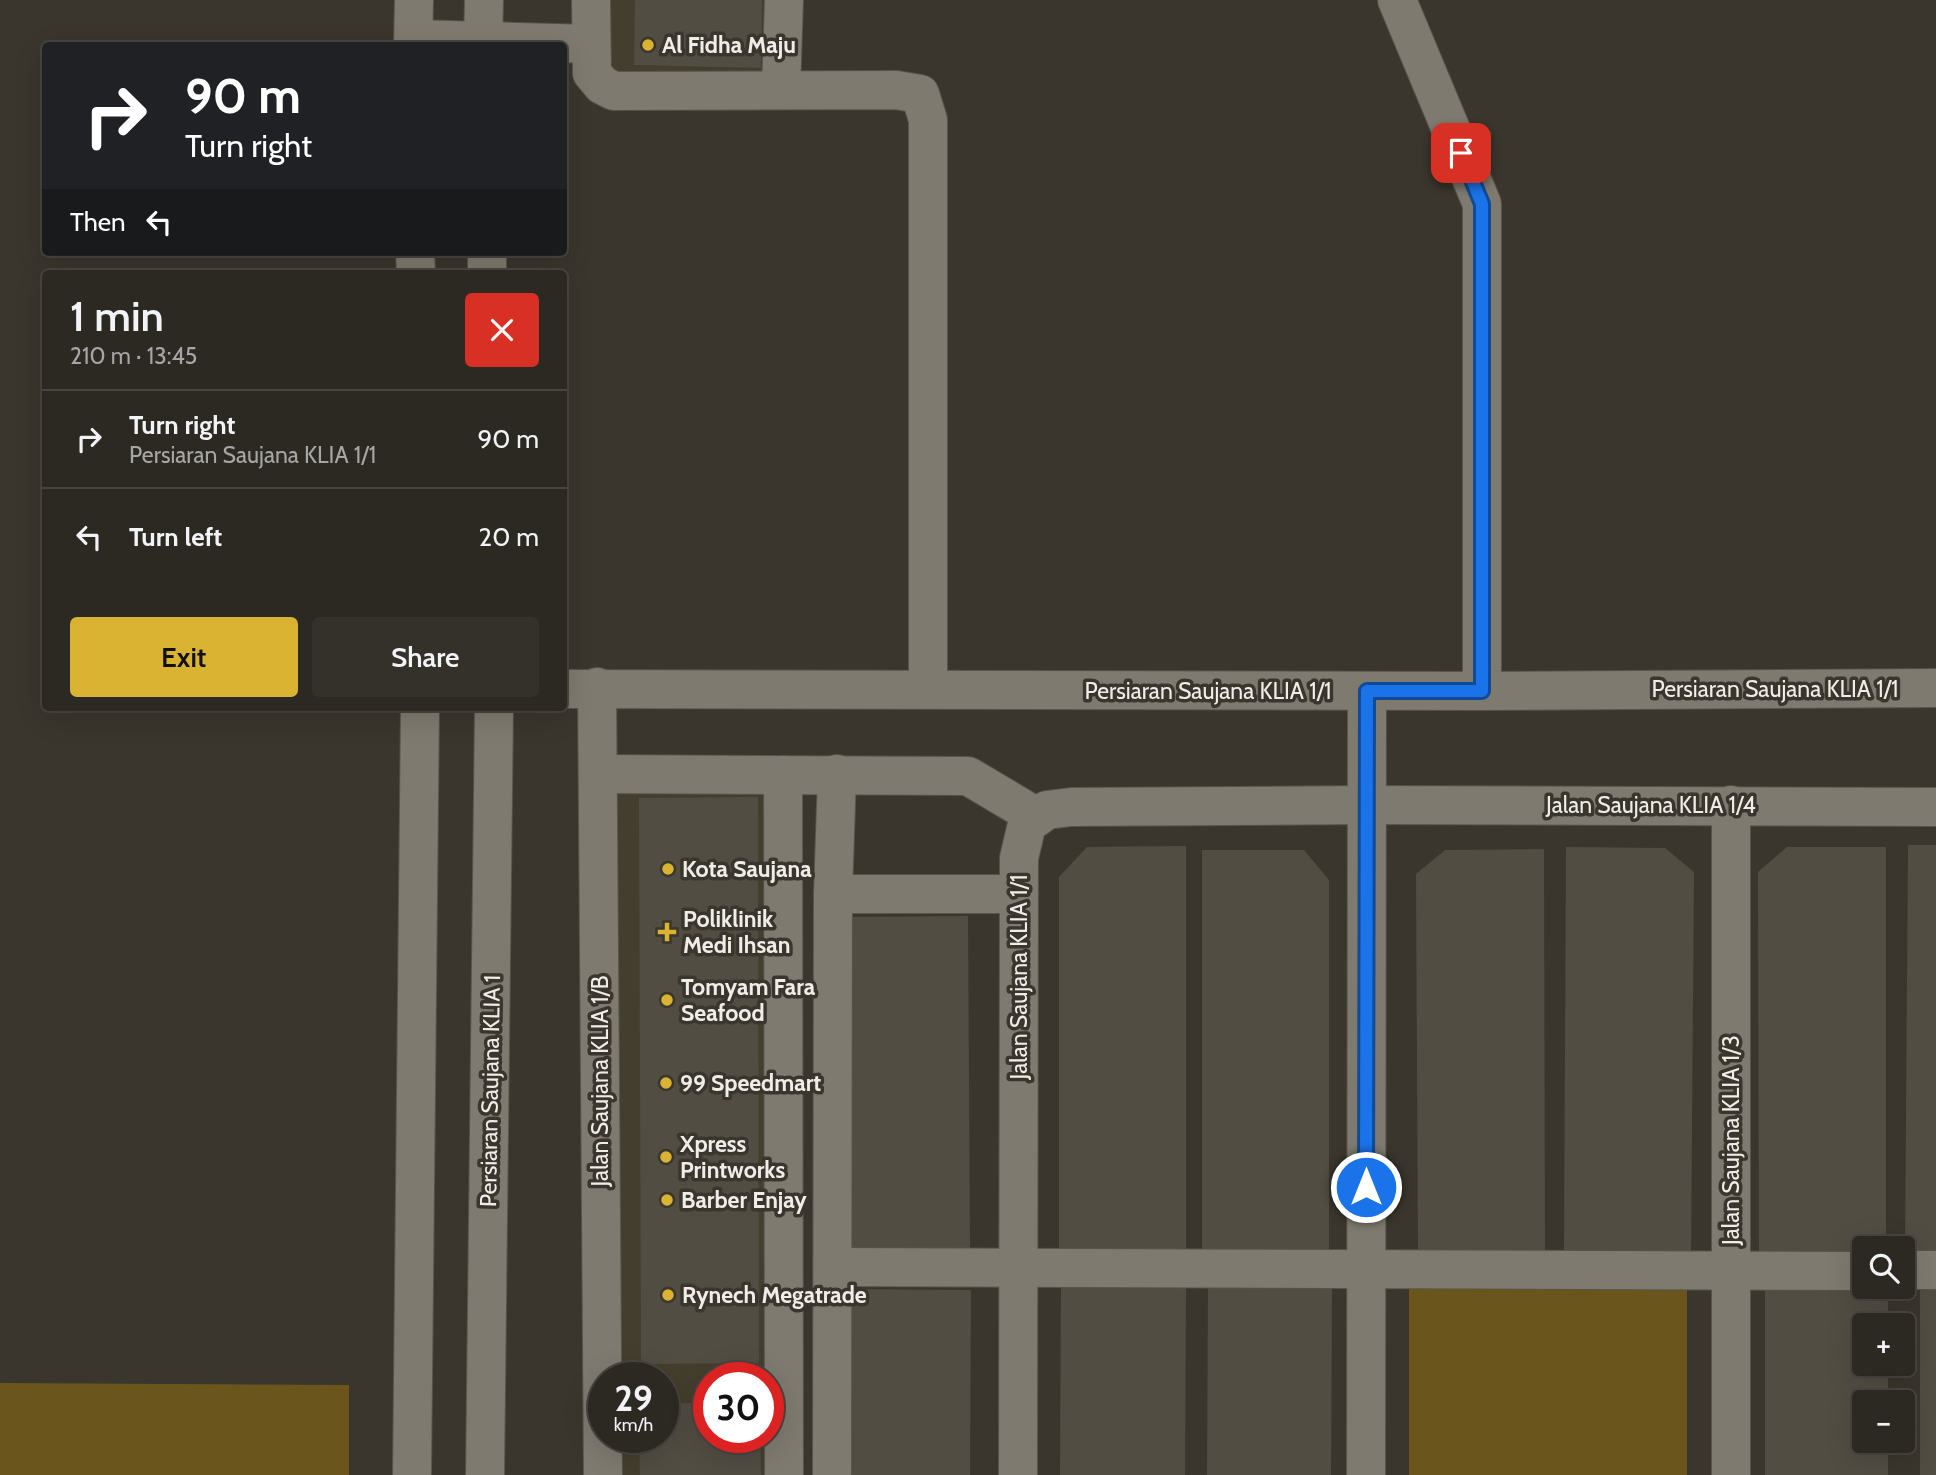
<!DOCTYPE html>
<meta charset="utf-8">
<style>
:root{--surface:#2c2822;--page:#34302a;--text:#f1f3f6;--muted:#a6a6a5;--line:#484440;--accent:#dbb333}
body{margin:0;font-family:Cabin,sans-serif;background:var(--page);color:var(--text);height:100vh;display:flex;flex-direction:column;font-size:26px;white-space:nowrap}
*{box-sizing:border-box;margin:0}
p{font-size:23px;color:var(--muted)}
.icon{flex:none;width:38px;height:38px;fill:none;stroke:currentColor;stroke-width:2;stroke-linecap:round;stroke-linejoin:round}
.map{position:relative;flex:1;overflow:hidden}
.sheet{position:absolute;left:42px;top:270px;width:525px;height:441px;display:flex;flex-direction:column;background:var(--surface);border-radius:7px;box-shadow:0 7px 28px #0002,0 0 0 2px var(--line)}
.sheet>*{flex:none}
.guide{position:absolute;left:42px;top:42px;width:525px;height:214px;border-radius:7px;box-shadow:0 7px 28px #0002,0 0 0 2px var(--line);background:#202124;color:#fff;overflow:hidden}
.controls{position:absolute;left:1852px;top:1236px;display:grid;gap:14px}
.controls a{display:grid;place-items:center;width:63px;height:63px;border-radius:7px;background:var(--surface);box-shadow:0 7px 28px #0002,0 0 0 2px var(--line);font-size:35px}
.speed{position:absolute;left:588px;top:1362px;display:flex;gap:14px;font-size:35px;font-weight:700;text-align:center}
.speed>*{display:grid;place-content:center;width:91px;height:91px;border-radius:50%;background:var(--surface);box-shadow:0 7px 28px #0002,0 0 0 2px var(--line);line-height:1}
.speed small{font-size:18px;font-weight:400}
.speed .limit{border:10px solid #d22;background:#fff;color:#111}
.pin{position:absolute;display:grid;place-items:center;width:60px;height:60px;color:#fff;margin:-30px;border-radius:14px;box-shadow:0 4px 10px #0006}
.me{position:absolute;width:77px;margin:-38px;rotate:0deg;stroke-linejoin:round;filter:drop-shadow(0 0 5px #0008)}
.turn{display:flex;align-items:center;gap:24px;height:147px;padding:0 28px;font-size:32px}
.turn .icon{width:91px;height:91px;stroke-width:2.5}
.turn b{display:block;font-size:49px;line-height:60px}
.then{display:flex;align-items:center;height:66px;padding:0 28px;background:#0003;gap:14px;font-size:26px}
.round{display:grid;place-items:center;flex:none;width:74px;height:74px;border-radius:7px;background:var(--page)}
.head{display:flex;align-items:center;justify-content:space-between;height:119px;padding:0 28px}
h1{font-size:42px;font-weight:600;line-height:52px}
.action{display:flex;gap:14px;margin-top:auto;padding:14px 28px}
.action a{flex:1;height:80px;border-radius:7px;background:var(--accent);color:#111;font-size:28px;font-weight:600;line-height:80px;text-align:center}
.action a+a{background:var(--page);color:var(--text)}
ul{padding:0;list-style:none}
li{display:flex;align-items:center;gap:21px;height:98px;padding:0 28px;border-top:2px solid var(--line)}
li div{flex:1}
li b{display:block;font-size:26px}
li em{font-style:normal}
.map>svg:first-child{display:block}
</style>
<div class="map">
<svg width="1936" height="1475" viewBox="0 0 1936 1475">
<rect width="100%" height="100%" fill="#3a362d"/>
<!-- built -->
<g fill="#443e2e" fill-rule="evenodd">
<polygon points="608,0 775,0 773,79 615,76 607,69"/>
<path d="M 610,785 L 773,786 L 774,1475 L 614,1475 L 614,1437 L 663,1437 L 663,1377 L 614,1377 ZM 709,1377 L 768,1377 L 768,1437 L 709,1437 Z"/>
</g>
<!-- green -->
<g fill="#6a561c">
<rect x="1409" y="1288" width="278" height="187"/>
<polygon points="0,1383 349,1385 349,1475 0,1475"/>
</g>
<!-- building -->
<g fill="#514d43">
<polygon points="635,0 762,0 761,68 634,65"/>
<polygon points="758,797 759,1363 641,1364 639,798"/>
<polygon points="1908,845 1936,845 1936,1252 1905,1252"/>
<polygon points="1186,846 1186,1258 1059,1258 1059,877 1087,847"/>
<polygon points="1566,847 1665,848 1694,872 1691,1255 1564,1253"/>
<polygon points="1787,847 1886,847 1886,1248 1864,1248 1864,1254 1759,1254 1758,872"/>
<polygon points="1544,849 1545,1256 1418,1256 1416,874 1445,850"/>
<polygon points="1202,850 1304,850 1329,880 1329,1257 1202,1257"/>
<polygon points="968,916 970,1250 847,1251 845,917"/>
<polygon points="1208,1286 1332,1287 1331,1475 1207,1475"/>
<polygon points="1061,1287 1186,1288 1185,1475 1060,1475"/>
<polygon points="1765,1287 1888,1287 1888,1325 1864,1325 1864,1363 1888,1363 1888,1402 1864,1402 1864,1440 1888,1440 1888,1475 1765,1475"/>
<rect x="1920" y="1287" width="16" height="188"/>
<polygon points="846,1289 971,1290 970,1475 845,1475"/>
<polygon points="663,1403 709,1403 709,1437 760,1437 761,1475 640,1475 639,1437 663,1437"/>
</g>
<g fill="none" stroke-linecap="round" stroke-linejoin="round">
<defs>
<g id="minor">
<polyline points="591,0 592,73 602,85 614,91 896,90 920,94 928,120 928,689"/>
<polyline points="1397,0 1482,204 1482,691"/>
<polyline points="414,39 590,44"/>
<polyline points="413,46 414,0"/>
<polyline points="483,46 484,0"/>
<polyline points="781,90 784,0"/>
<polyline points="415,252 416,273"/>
<polyline points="487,252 487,273"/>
<polyline points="597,687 603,1475"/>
<polyline points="564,689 1482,691 1936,688"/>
<polyline points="598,774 968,776 1037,817"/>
<polyline points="783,775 784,1475"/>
<polyline points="833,894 1019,894"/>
<polyline points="833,1267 1864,1271"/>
<polyline points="1902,1270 1936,1270"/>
<polyline points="412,1475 420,707"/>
<polyline points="485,1475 494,707"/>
<polyline points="832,1475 833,894 837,774"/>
<polyline points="1018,1475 1019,858 1027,824 1047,810 1071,807 1367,805 1936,807"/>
<polyline points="1366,1475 1367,691"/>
<polyline points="1731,1475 1731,805"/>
</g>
</defs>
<!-- minor casing -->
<use href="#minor" stroke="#57544c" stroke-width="40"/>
<!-- minor -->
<use href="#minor" stroke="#7e7a6f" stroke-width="38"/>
</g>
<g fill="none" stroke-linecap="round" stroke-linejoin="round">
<defs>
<polyline id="route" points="1366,1187 1367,691 1482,691 1482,204 1461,153"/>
</defs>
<!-- route casing -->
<use href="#route" stroke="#114b97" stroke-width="18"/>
<!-- route -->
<use href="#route" stroke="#1a73e8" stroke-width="12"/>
</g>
<!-- markers -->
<g fill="#dbb333" stroke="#3a362d" stroke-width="2.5">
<circle cx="648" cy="45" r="7"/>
<circle cx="668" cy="869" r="7"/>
<path d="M663.5 921.5h7v7h7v7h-7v7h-7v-7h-7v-7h7z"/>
<circle cx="667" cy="1000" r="7"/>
<circle cx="666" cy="1083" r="7"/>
<circle cx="666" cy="1157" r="7"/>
<circle cx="667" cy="1200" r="7"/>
<circle cx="668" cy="1295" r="7"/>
</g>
<g text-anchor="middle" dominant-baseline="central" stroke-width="7" stroke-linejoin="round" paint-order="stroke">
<!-- poi labels -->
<g font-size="23" font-weight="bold" fill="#efede7" stroke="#3a362d" text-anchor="start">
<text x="662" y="45">Al Fidha Maju</text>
<text x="682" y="869">Kota Saujana</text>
<text x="683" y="919">Poliklinik<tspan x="683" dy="26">Medi Ihsan</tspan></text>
<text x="681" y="987">Tomyam Fara<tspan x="681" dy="26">Seafood</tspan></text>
<text x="680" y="1083">99 Speedmart</text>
<text x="680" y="1144">Xpress<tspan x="680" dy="26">Printworks</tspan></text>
<text x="681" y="1200">Barber Enjay</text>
<text x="682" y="1295">Rynech Megatrade</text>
</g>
<!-- street labels -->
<g font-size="23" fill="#efede7" stroke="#3a362d">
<text x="1775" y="689">Persiaran Saujana KLIA 1/1</text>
<text x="1208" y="691">Persiaran Saujana KLIA 1/1</text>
<text x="1651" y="805">Jalan Saujana KLIA 1/4</text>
<text transform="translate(1019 977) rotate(-90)">Jalan Saujana KLIA 1/1</text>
<text transform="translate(600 1081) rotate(-90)">Jalan Saujana KLIA 1/B</text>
<text transform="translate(490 1091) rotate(-89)">Persiaran Saujana KLIA 1</text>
<text transform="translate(1731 1140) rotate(-90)">Jalan Saujana KLIA 1/3</text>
</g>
</g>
</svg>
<div class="controls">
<a><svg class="icon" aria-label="search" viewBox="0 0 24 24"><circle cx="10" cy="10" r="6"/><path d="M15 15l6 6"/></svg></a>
<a>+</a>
<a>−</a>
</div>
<div class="speed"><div>29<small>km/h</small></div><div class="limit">30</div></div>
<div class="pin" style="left:1461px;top:153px;background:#d93025"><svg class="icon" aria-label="arrive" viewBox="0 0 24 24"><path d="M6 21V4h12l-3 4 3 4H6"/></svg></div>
<svg class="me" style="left:1366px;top:1187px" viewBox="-20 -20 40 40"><circle r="17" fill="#1a73e8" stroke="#fff" stroke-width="3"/><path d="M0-11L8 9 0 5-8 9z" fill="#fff"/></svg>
<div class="guide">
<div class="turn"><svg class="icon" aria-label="right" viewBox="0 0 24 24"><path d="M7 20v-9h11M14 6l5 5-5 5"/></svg><div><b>90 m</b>Turn right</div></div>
<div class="then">Then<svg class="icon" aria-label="left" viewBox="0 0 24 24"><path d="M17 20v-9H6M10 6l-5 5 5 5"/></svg></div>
</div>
<section class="sheet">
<div class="head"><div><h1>1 min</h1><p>210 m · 13:45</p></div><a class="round" style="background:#d93025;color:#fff"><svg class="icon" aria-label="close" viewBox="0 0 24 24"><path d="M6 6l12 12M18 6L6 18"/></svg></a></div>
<ul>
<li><svg class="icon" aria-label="right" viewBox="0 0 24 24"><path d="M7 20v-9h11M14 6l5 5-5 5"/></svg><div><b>Turn right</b><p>Persiaran Saujana KLIA 1/1</p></div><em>90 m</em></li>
<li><svg class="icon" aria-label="left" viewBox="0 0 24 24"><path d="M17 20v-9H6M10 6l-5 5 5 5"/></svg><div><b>Turn left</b></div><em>20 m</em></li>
</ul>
<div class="action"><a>Exit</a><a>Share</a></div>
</section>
</div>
